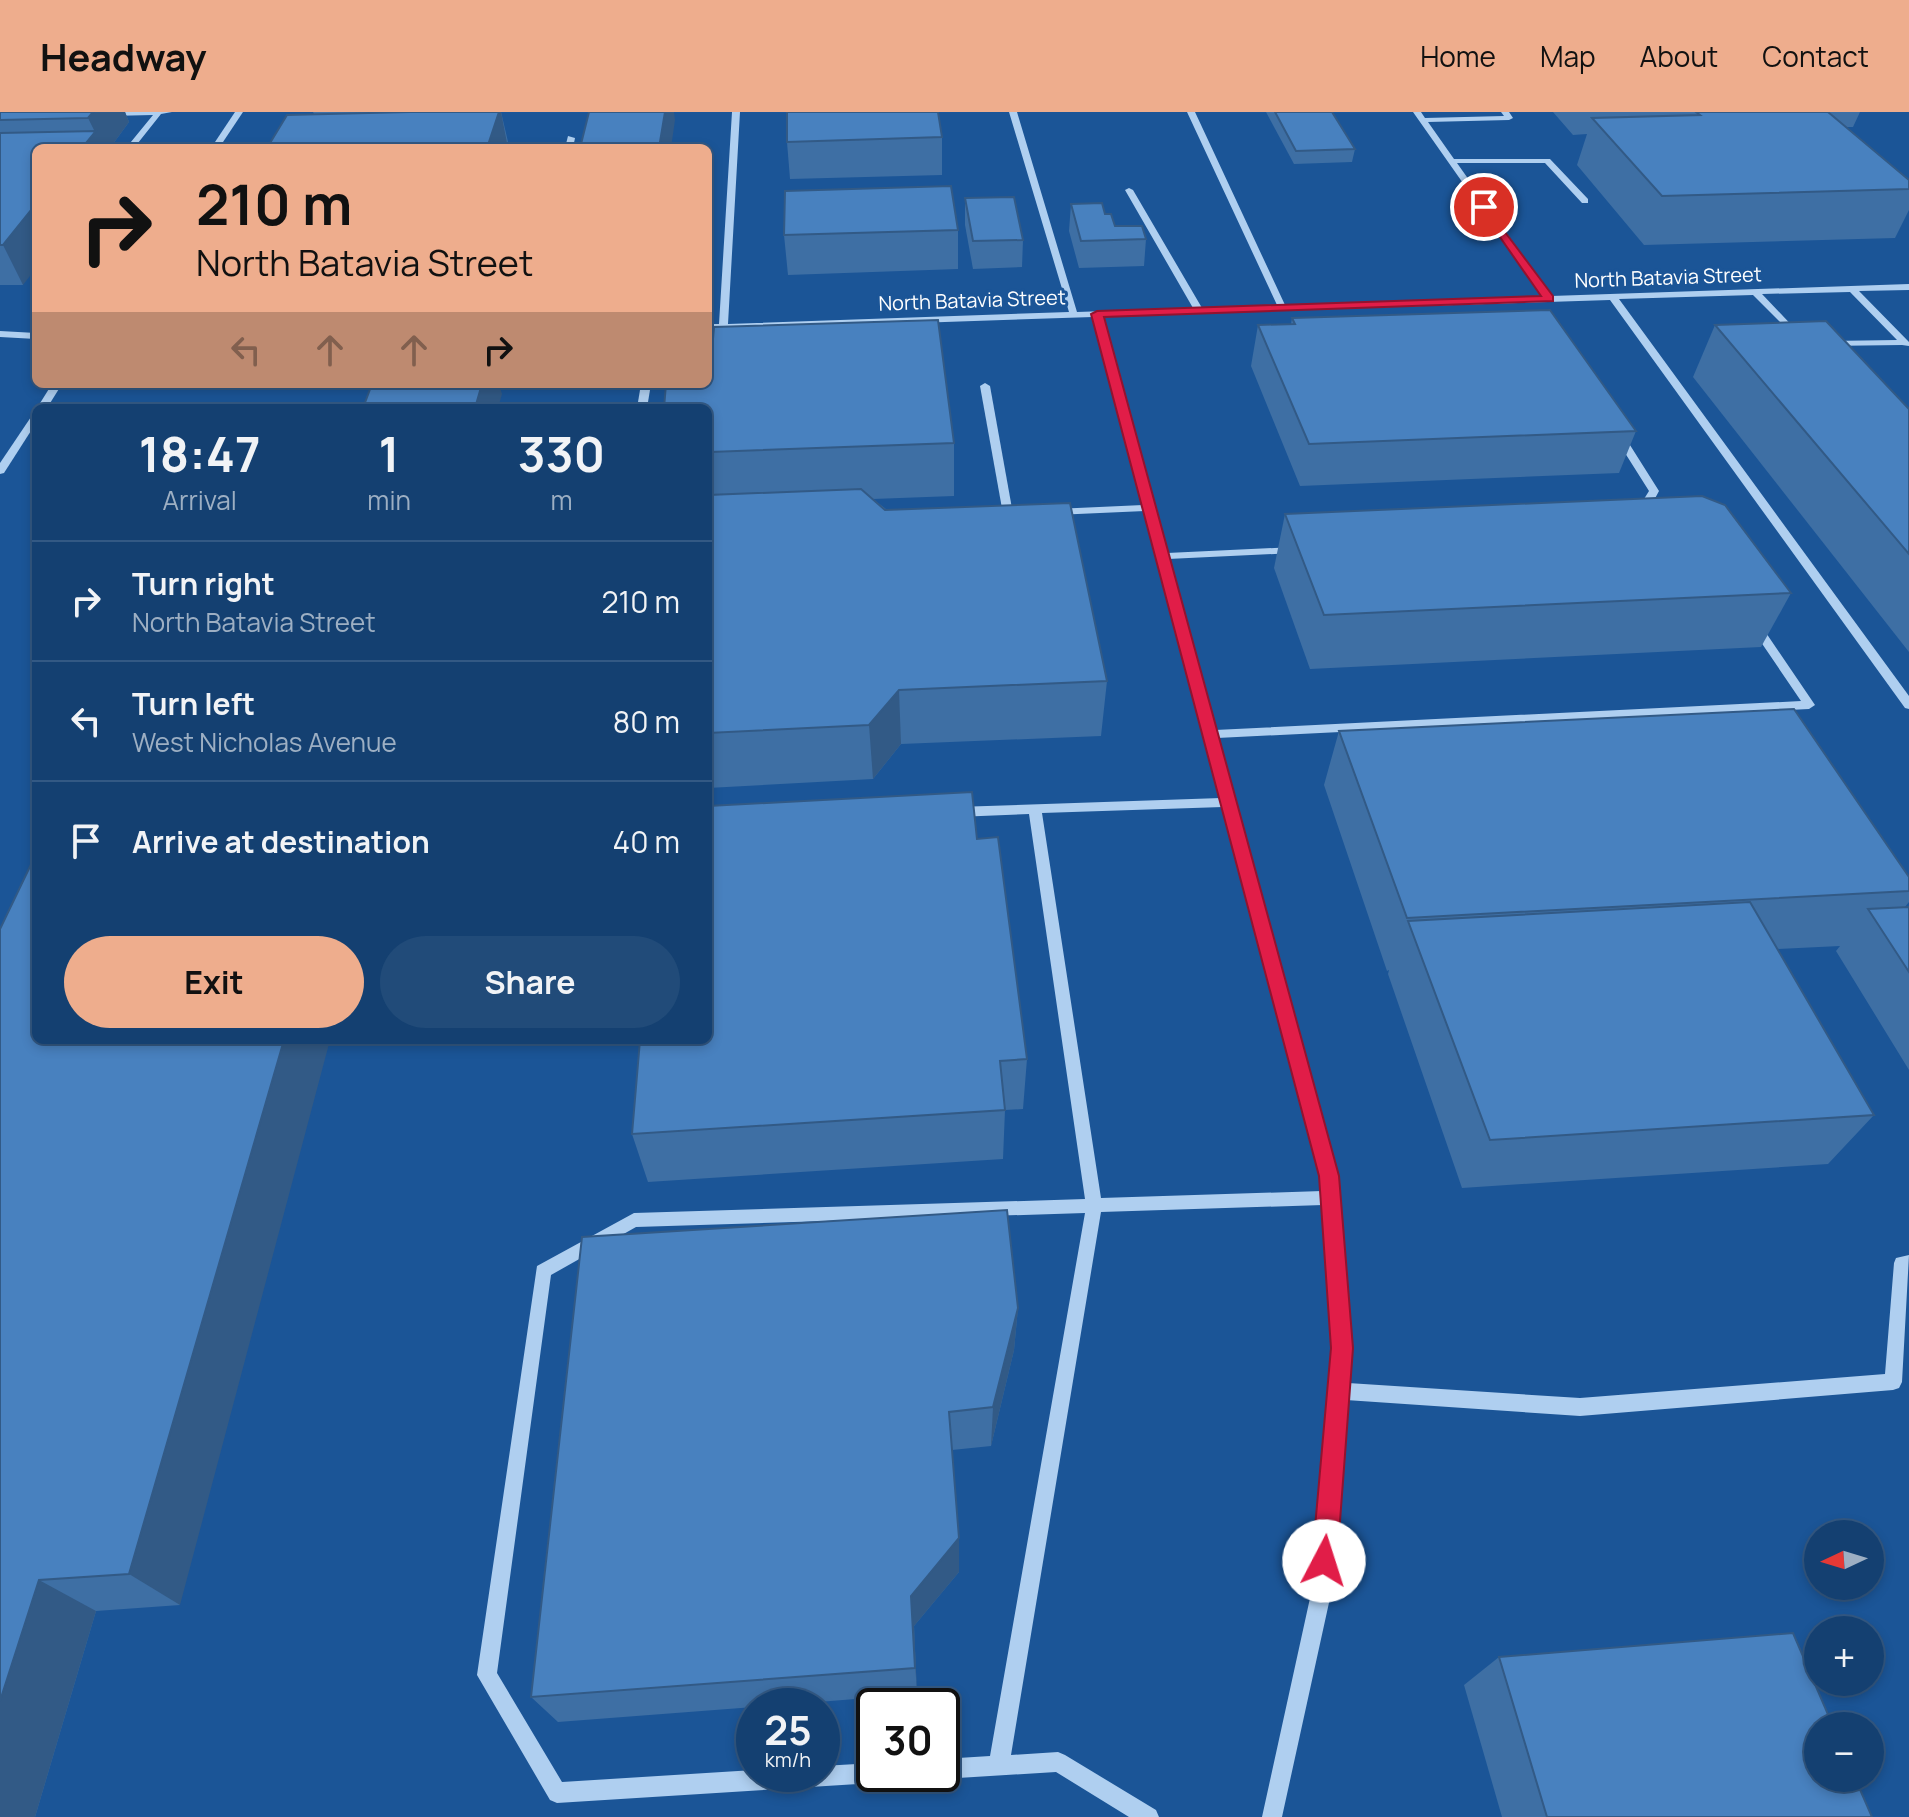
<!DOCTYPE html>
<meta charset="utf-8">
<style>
:root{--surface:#144071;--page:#214b79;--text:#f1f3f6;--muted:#9dafc3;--line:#335984;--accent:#eead8d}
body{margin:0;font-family:Manrope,sans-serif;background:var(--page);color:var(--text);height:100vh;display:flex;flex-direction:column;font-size:30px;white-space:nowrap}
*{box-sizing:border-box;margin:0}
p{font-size:26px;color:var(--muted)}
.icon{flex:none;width:44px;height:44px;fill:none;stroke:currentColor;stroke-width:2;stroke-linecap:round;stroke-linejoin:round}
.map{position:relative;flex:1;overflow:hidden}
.drawer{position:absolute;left:32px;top:292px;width:680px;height:640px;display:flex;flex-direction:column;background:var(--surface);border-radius:12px;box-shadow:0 4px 12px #0003,0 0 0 2px var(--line)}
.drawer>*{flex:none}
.hud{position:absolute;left:32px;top:32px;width:680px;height:244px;border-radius:12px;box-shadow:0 4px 12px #0003,0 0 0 2px var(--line);background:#eead8d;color:#111;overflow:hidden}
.needle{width:52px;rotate:266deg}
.fabs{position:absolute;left:1804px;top:1408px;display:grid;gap:16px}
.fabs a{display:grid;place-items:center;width:80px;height:80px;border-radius:50%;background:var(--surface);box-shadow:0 4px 12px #0003,0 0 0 2px var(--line);font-size:40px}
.speed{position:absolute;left:736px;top:1576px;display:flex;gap:16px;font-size:40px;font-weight:700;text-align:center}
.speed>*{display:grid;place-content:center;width:104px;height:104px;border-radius:50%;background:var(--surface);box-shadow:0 4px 12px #0003,0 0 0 2px var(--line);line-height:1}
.speed small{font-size:20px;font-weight:400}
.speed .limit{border:4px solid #111;border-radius:12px;background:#fff;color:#111}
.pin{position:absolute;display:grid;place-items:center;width:68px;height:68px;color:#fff;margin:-34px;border:4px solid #fff;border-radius:50%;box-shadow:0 2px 8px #0007}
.me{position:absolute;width:88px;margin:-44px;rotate:5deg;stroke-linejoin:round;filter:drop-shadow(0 0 6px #0008)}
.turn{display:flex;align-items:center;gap:28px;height:168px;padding:0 32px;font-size:36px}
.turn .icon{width:104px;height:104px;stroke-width:2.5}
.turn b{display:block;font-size:56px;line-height:68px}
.lanes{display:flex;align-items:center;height:76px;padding:0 32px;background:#0003;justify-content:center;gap:40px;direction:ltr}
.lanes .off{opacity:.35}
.eta{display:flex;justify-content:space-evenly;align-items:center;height:136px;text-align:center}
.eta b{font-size:48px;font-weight:700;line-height:56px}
.button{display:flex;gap:16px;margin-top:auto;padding:16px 32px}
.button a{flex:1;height:92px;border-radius:48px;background:var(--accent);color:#111;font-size:32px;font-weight:700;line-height:92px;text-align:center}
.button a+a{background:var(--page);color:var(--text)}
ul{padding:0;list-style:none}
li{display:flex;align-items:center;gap:24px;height:120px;padding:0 32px;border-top:2px solid var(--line)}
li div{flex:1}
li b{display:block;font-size:30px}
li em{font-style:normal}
header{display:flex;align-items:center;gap:48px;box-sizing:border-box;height:112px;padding:0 40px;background:var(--accent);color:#111}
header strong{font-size:38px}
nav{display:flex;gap:44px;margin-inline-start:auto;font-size:28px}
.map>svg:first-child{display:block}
</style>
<header>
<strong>Headway</strong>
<nav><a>Home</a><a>Map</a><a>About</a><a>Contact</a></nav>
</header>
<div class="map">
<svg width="1909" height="1705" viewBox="0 0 1909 1705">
<rect width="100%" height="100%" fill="#1b5597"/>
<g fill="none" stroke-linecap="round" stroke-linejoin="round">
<!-- minor -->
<g fill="#afcff0" fill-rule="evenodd">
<polygon points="172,0 161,2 134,36 126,36 153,3 109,4 105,2 109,0"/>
<polygon points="235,0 243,0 219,36 211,36"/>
<path d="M 732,0 L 740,0 L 728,212 L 1069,200 L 1009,0 L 1017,0 L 1077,200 L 1193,196 L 1125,78 L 1129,76 L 1133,78 L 1202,196 L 1277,193 L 1187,0 L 1195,0 L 1285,193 L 1543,185 L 1413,0 L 1421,0 L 1425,6 L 1504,4 L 1501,0 L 1509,0 L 1513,6 L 1509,8 L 1428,10 L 1454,47 L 1550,47 L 1588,87 L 1588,91 L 1582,91 L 1545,51 L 1457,51 L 1551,184 L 1909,172 L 1909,178 L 1859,179 L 1909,230 L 1909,234 L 1902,233 L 1826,234 L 1826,230 L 1829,229 L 1897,228 L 1850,180 L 1762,182 L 1799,221 L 1799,225 L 1796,226 L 1753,183 L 1619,187 L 1909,584 L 1909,597 L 1905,596 L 1610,188 L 1102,204 L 1167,441 L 1294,435 L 1299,438 L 1294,441 L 1168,447 L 1215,618 L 1801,589 L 1750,514 L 1756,511 L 1760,512 L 1815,593 L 1809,597 L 1217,626 L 1337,1064 L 1351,1236 L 1348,1271 L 1580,1286 L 1885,1262 L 1894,1151 L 1896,1146 L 1909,1143 L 1902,1270 L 1899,1276 L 1893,1278 L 1580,1304 L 1346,1288 L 1332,1477 L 1282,1705 L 1262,1705 L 1312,1477 L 1333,1236 L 1323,1093 L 1101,1100 L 1011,1643 L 1058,1640 L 1065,1643 L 1156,1698 L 1159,1705 L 1129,1705 L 1056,1660 L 942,1667 L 934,1662 L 942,1662 L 942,1647 L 990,1644 L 1085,1101 L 636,1115 L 551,1163 L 497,1561 L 562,1670 L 754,1658 L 754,1662 L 822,1662 L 822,1654 L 874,1651 L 874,1662 L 884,1662 L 881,1668 L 874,1671 L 557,1691 L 550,1688 L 477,1563 L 537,1154 L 634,1101 L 1085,1087 L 1029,702 L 956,705 L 950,700 L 956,695 L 1221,686 L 1145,399 L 1055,403 L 1050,400 L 1055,397 L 1143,393 L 1093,205 L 708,218 L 708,212 L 719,212 ZM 1223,695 L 1321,1064 L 1322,1079 L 1101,1086 L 1042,701 Z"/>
<polygon points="568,24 575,26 573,36 565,36"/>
<polygon points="0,219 36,221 36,227 0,225"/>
<polygon points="985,271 990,274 1013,402 1008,405 1003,402 980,274"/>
<polygon points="52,272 62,272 47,296 37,296"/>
<polygon points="641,272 651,272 647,296 637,296"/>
<polygon points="36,301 36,311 4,361 0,362 0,351 33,302"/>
<polygon points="1618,319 1623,322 1659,379 1652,392 1636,394 1631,391 1644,387 1649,379 1613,322"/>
</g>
</g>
<!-- wall -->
<g fill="#3e6fa4">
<polygon points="0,0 125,0 129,10 110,36 36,36 23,173 0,173"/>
<polygon points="313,0 501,0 509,34 314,2"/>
<polygon points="1266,0 1332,0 1355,37 1352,50 1294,52"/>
<polygon points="1553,0 1860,0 1853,15 1846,15 1909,68 1909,98 1895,126 1644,133 1577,53 1587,22 1573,23"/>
<polygon points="942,25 942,63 790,67 787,30"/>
<polygon points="965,86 1023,128 1022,155 973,157 965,113"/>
<polygon points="1071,92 1115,114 1146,127 1144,154 1079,156 1069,119"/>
<polygon points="958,118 958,157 788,163 784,123"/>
<polygon points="1292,206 1636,319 1619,361 1300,374 1251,254 1258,213 1291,212"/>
<polygon points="1715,213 1909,297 1909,540 1693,265"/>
<polygon points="710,262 954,331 954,384 873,387 1107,569 1101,624 901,632 873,667 708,676 708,296"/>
<polygon points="1285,402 1791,481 1761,535 1310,557 1274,456"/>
<polygon points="1339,619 1909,765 1909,790 1905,795 1909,795 1909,958 1836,839 1840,834 1777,837 1874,1003 1828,1052 1462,1076 1388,862 1389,858 1387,859 1324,673"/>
<polygon points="977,727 1027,947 1023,997 1005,998 1003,1047 648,1070 632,1022"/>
<polygon points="0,817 180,1493 96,1499 35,1705 0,1705"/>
<polygon points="1018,1196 1014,1238 991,1334 952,1338 959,1426 959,1460 914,1514 917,1582 769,1594 754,1594 754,1595 558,1610 531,1585"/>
<polygon points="1499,1545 1872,1705 1502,1705 1464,1573"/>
</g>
<!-- shaded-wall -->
<g fill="#325a86">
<polygon points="93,0 125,0 129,10 110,36 82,36 95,20 88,6"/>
<polygon points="499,0 501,0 508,36 487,36"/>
<polygon points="665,0 674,0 675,8 671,36 659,36"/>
<polygon points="36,92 36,156 23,173 3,133"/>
<polygon points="482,272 499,272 502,282 498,296 475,296"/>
<polygon points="899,578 901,632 873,667 869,613"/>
<polygon points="284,928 330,928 180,1493 129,1462"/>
<polygon points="1018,1196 1014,1238 991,1334 993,1295"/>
<polygon points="959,1426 959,1460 914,1514 917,1582 911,1484"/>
<polygon points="39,1468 96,1499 35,1705 0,1705 0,1589"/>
</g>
<!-- building -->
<g fill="#4881bf" stroke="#325a86" stroke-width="2">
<polygon points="0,0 93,0 88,6 0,8"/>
<polygon points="410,0 499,0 487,36 267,36 287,3"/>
<polygon points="589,0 665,0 659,36 580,36"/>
<polygon points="787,0 938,0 942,25 787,30"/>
<polygon points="1275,0 1332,0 1355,37 1296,39"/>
<polygon points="1696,0 1828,0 1909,68 1909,77 1662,84 1592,6 1700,3"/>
<polygon points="96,19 82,36 36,36 36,92 3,133 0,133 0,21"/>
<polygon points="951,74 958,118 784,123 785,79"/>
<polygon points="1014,85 1023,128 973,129 965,86"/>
<polygon points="1102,91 1105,102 1111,102 1115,114 1142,114 1146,127 1081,129 1071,92"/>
<polygon points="1550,198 1636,319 1309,332 1258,213 1295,212 1292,206"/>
<polygon points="938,208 954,331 710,340 708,339 708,296 664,296 666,272 708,272 708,262 710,262 714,215"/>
<polygon points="1826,209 1909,297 1909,442 1715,213"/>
<polygon points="372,272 482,272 475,296 363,296"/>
<polygon points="861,377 885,398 1070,391 1107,569 899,578 869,613 708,621 708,383"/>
<polygon points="1702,384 1725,393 1791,481 1324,503 1285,402"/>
<polygon points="1794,597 1909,765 1909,779 1407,806 1339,619"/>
<polygon points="972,680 977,727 998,725 1027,947 1000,949 1005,998 632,1022 640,928 708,928 708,694"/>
<polygon points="36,742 36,928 284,928 129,1462 39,1468 0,1589 0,817"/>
<polygon points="1750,790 1874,1003 1490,1028 1408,809"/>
<polygon points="1909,795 1909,860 1868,797"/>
<polygon points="1007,1098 1018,1196 993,1295 949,1300 959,1426 911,1484 915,1556 531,1585 582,1125"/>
<polygon points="1793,1521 1833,1614 1818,1614 1818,1666 1855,1666 1872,1705 1547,1705 1499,1545"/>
</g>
<!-- route -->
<polygon fill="#e11d48" stroke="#92132f" stroke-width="2" points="1484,92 1553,184 1553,189 1104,205 1339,1064 1353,1236 1337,1449 1333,1457 1324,1461 1316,1457 1312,1449 1331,1236 1319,1064 1091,202 1097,199 1541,184 1479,95"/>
<g text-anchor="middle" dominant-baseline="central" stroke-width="6" stroke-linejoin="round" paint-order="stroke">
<!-- far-street labels -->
<g font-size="20" fill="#fff" stroke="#1b5597">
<text transform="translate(1668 165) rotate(-2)">North Batavia Street</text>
<text transform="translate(972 188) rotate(-2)">North Batavia Street</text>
</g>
</g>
</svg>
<div class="fabs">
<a><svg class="needle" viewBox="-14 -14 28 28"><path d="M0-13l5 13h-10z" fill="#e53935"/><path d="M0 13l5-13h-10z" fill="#9dafc3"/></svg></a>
<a>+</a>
<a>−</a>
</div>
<div class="speed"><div>25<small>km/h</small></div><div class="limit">30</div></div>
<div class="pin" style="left:1484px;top:95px;background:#d93025"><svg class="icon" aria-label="arrive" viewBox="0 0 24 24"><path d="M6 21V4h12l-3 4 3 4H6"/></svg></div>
<svg class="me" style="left:1324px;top:1449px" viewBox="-20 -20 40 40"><circle r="19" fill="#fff"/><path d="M0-13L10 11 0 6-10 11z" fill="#e11d48"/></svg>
<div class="hud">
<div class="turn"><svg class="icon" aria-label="right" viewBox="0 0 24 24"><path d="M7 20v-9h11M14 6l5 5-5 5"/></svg><div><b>210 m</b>North Batavia Street</div></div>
<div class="lanes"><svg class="icon off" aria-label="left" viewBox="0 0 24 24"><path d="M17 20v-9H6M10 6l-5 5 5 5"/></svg><svg class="icon off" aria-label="ahead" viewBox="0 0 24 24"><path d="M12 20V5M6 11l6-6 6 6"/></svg><svg class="icon off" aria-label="ahead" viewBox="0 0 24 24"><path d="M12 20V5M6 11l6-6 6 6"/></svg><svg class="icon" aria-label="right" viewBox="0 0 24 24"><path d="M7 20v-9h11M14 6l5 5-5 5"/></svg></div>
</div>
<section class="drawer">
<div class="eta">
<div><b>18:47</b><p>Arrival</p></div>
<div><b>1</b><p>min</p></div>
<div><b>330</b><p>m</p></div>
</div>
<ul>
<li><svg class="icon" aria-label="right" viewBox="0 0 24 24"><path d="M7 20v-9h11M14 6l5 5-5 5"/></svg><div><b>Turn right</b><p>North Batavia Street</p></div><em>210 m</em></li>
<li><svg class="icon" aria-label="left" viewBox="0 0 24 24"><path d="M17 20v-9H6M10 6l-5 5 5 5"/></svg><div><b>Turn left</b><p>West Nicholas Avenue</p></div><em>80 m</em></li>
<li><svg class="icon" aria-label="arrive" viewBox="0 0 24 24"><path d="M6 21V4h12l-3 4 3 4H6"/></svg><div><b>Arrive at destination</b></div><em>40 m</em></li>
</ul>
<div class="button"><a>Exit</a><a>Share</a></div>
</section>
</div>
